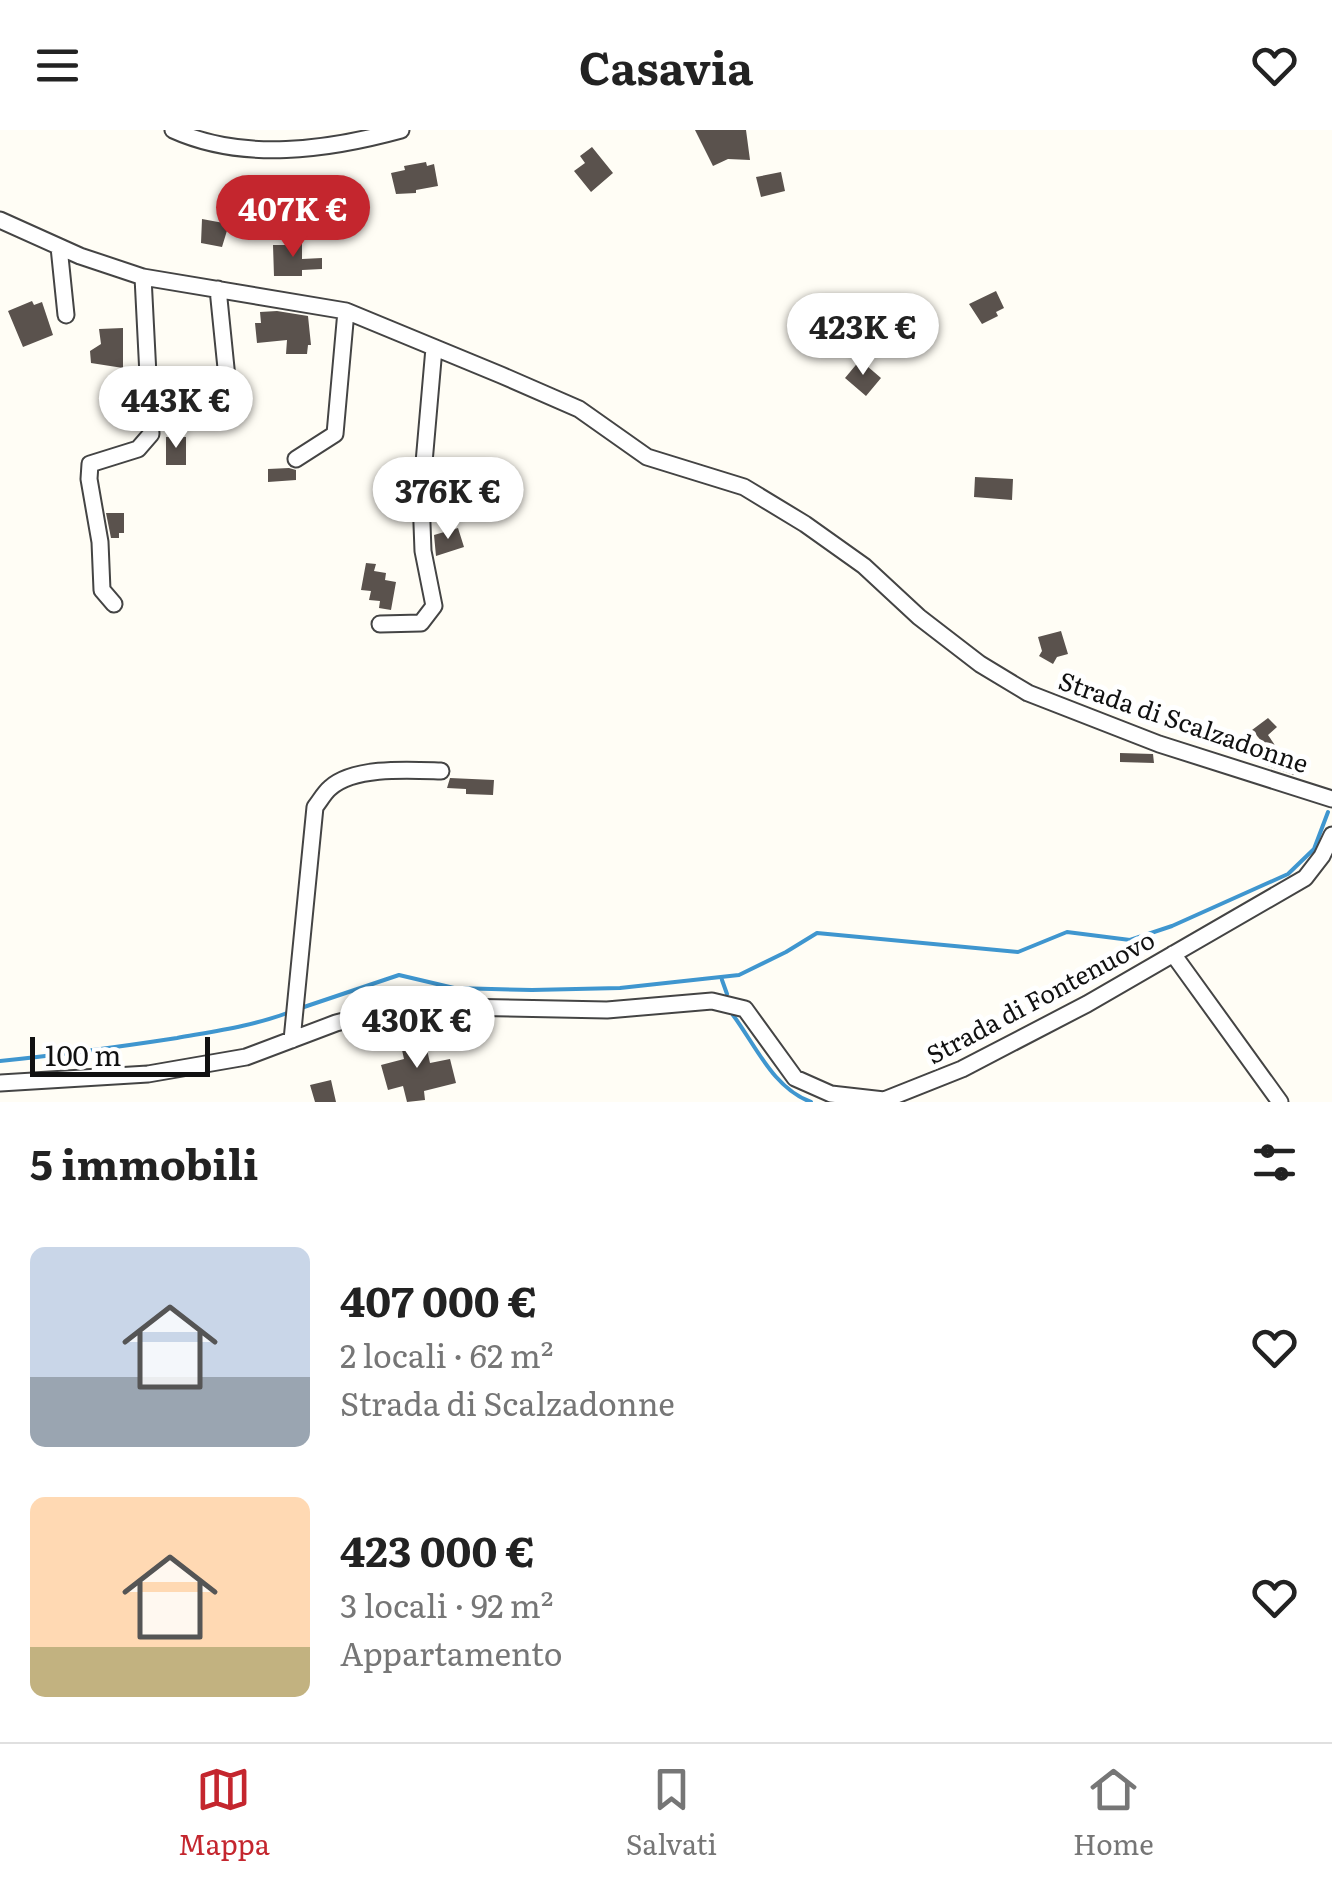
<!DOCTYPE html>
<html lang="it">
<head>
<meta charset="utf-8">
<style>
  body { margin:0; font-family:Literata,serif; background:#f2f2f2; color:#222; height:100vh; display:flex; flex-direction:column; font-size:38px; white-space:nowrap }
  * { box-sizing:border-box; margin:0 }
  p { font-size:32px; color:#767676 }
  .icon { flex:none; width:55px; height:55px; fill:none; stroke:currentColor; stroke-width:2; stroke-linecap:round; stroke-linejoin:round }
  .map { position:relative; height:972px; overflow:hidden }
  .drawer { display:flex; flex-direction:column; background:#fff; flex:1 }
  .drawer>* { flex:none }
  .scale { position:absolute; left:30px; bottom:25px; width:180px; box-sizing:border-box; padding-left:10px; border:5px solid #111; border-top:0; font-size:28px; line-height:35px; white-space:nowrap; color:#111; -webkit-text-stroke:8px #fff; paint-order:stroke }
  .price { position:absolute; translate:-50% -85px; padding:0 22px; border-radius:35px; background:#fff; color:#222; font-size:32px; line-height:65px; filter:drop-shadow(0 2px 5px #0008) }
  .price::after { content:''; position:absolute; left:50%; top:60px; width:30px; height:22px; margin-left:-15px; background:inherit; clip-path:polygon(0 0,100% 0,50% 100%) }
  .price.selected { background:#c4262e; color:#fff }
  ul { padding:0; list-style:none }
  li { display:flex; align-items:center; gap:30px; height:250px; padding:0 30px }
  li span { display:grid; place-items:center; flex:none; width:280px; height:200px; border-radius:15px; color:#555 }
  li>.icon { margin-inline-start:auto }
  span .icon { width:120px; height:120px; fill:#fffc; stroke-width:1 }
  li b { font-size:42px }
  h2 { display:flex; justify-content:space-between; align-items:center; height:120px; padding:0 30px; font-size:42px }
  header { display:flex; justify-content:space-between; align-items:center; height:130px; padding:0 30px; background:#fff; font-size:45px; font-weight:700 }
  .tab-bar { display:flex; justify-content:space-around; align-items:center; height:140px; border-top:2px solid #e0e0e0; background:#fff; font-size:28px; color:#767676 }
  .tab-bar a { display:grid; justify-items:center; gap:5px }
  .tab-bar .selected { color:#c4262e }
  .map>svg:first-child { display:block }
  .lines { fill:none; stroke-linecap:round; stroke-linejoin:round }
  .stream { stroke:#3f96cf; stroke-width:4 }
  .building { fill:#5a524d }
  .minor-casing { stroke:#444; stroke-width:19 }
  .minor { stroke:#fff; stroke-width:15 }
  .labels { text-anchor:middle; dominant-baseline:central; stroke-width:10; stroke-linejoin:round; paint-order:stroke }
  .street-label { font-size:25px; fill:#111; stroke:#fff }
</style>
</head>
<body>
<header><svg class="icon" aria-label="menu" viewBox="0 0 24 24"><path d="M4 6h16M4 12h16M4 18h16"/></svg>Casavia<svg class="icon" aria-label="heart" viewBox="0 0 24 24"><path d="M12 20l-8-8c-3-5 5-10 8-4 3-6 11-1 8 4z"/></svg></header>
<div class="map">
<svg width="1332" height="972" viewBox="0 0 1332 972">
  <rect width="100%" height="100%" fill="#fffdf5"/>
  <g class="lines">
    <!-- stream -->
    <path class="stream" d="M722 850 727 864
      M301 878 399 845 454 858 532 860 620 858 739 845 786 822 817 803 1018 822 1067 802 1130 810 1172 796 1288 744 1314 719 1328 682
      M733 885C756 916 773 958 811 972
      M0 931C59 925 118 917 177 908 216 901 253 896 290 882"/>
  </g>
  <!-- building -->
  <path class="building" d="M695 0H746L750 30 728 29 713 36Z
    M592 17 613 43 591 62 574 41 585 33 580 26Z
    M426 32 427 36 434 34 438 56 416 60V63L396 64 391 43 405 40 404 36Z
    M781 42 785 61 761 67 756 47Z
    M202 89 229 94 222 117 201 113Z
    M302 110V129L322 128V139L302 140V146H274L273 115H290V111Z
    M996 161 1004 178 996 182 998 186 982 194 969 174Z
    M32 171 34 175 42 172 53 205 23 217 8 181Z
    M277 181 308 186 311 215H308L307 224H286L287 210 257 213 255 193H261L260 182Z
    M123 198V238L91 233 90 221 101 214 99 199Z
    M860 230 881 248 866 266 845 248Z
    M166 307H186V335H166Z
    M289 338 296 340V350L268 352V339Z
    M975 347 1013 349 1012 370 974 367Z
    M469 355 474 372 468 374 470 383 459 386 451 360Z
    M106 383H124V403H119V408H111Z
    M458 398 464 417 436 426 434 405Z
    M366 433 376 434 374 441 386 443 385 450 396 452 391 480 379 478 380 471 369 470 371 461 361 460Z
    M1061 501 1068 524 1057 527 1053 534 1039 526 1042 521 1038 507Z
    M1268 588 1277 597 1268 605 1281 624 1300 630 1294 645 1265 635 1270 621 1252 600Z
    M1120 623 1153 624 1154 633 1120 632Z
    M450 648 494 650 493 665 466 664V659L447 658Z
    M424 906 430 933 450 929 456 953 424 961 425 970 407 972 403 956 388 960 381 935 404 929 400 911Z
    M331 950 336 972H315L310 955Z"/>
  <g class="lines">
    <!-- minor casing -->
    <g class="minor-casing">
      <path id="minor" d="M173 0C244 32 328 20 401 0
        M0 90 80 126 143 147 346 181 501 245 579 279 647 327 744 357 805 394 864 436 919 487 980 534 1028 563 1159 614 1332 669
        M59 117 66 185
        M218 159 227 248
        M296 329 335 304 346 181
        M114 474 102 460 100 412 89 349 90 334 138 319 151 304 143 147
        M380 494 421 493 434 476 423 421 421 367 434 218
        M1173 824 1280 972
        M292 910 315 677C320 671 324 663 330 658 354 636 411 640 441 641
        M0 953 148 944 246 927 336 893 402 876 607 880 712 871 745 879 795 948 831 964 884 970 962 939 1087 874 1305 748 1322 726 1332 705"/>
    </g>
    <!-- minor -->
    <use href="#minor" class="minor"/>
  </g>
  <g class="labels">
    <!-- street labels -->
    <g class="street-label">
      <text transform="translate(1184 591) rotate(19)">Strada di Scalzadonne</text>
      <text transform="translate(1040 866) rotate(-28)">Strada di Fontenuovo</text>
    </g>
  </g>
</svg>
<div class="scale">100 m</div>
<b class="price selected" style="left:293px;top:130px">407K €</b>
<b class="price" style="left:863px;top:248px">423K €</b>
<b class="price" style="left:176px;top:321px">443K €</b>
<b class="price" style="left:448px;top:412px">376K €</b>
<b class="price" style="left:417px;top:941px">430K €</b>
</div>
<section class="drawer">
<h2>5 immobili<svg class="icon" aria-label="filters" viewBox="0 0 24 24"><path d="M4 7h16M4 17h16"/><circle cx="9" cy="7" r="2"/><circle cx="15" cy="17" r="2"/></svg></h2>
<ul>
<li><span style="background:linear-gradient(#c9d6e8 65%,#9aa5b1 0)"><svg class="icon" aria-label="home" viewBox="0 0 24 24"><path d="M3 11l9-7 9 7M6 9v11h12V9"/></svg></span><div><b>407 000 €</b><p>2 locali · 62 m²</p><p>Strada di Scalzadonne</p></div><svg class="icon" aria-label="heart" viewBox="0 0 24 24"><path d="M12 20l-8-8c-3-5 5-10 8-4 3-6 11-1 8 4z"/></svg></li>
<li><span style="background:linear-gradient(#ffd9b3 75%,#c2b280 0)"><svg class="icon" aria-label="home" viewBox="0 0 24 24"><path d="M3 11l9-7 9 7M6 9v11h12V9"/></svg></span><div><b>423 000 €</b><p>3 locali · 92 m²</p><p>Appartamento</p></div><svg class="icon" aria-label="heart" viewBox="0 0 24 24"><path d="M12 20l-8-8c-3-5 5-10 8-4 3-6 11-1 8 4z"/></svg></li>
</ul>
</section>
<nav class="tab-bar">
<a class="selected"><svg class="icon" aria-label="map" viewBox="0 0 24 24"><path d="M3 6l6-2 6 2 6-2v14l-6 2-6-2-6 2zM9 4v14M15 6v14"/></svg>Mappa</a>
<a><svg class="icon" aria-label="saved" viewBox="0 0 24 24"><path d="M7 4h10v16l-5-4-5 4z"/></svg>Salvati</a>
<a><svg class="icon" aria-label="home" viewBox="0 0 24 24"><path d="M3 11l9-7 9 7M6 9v11h12V9"/></svg>Home</a>
</nav>
</body>
</html>
